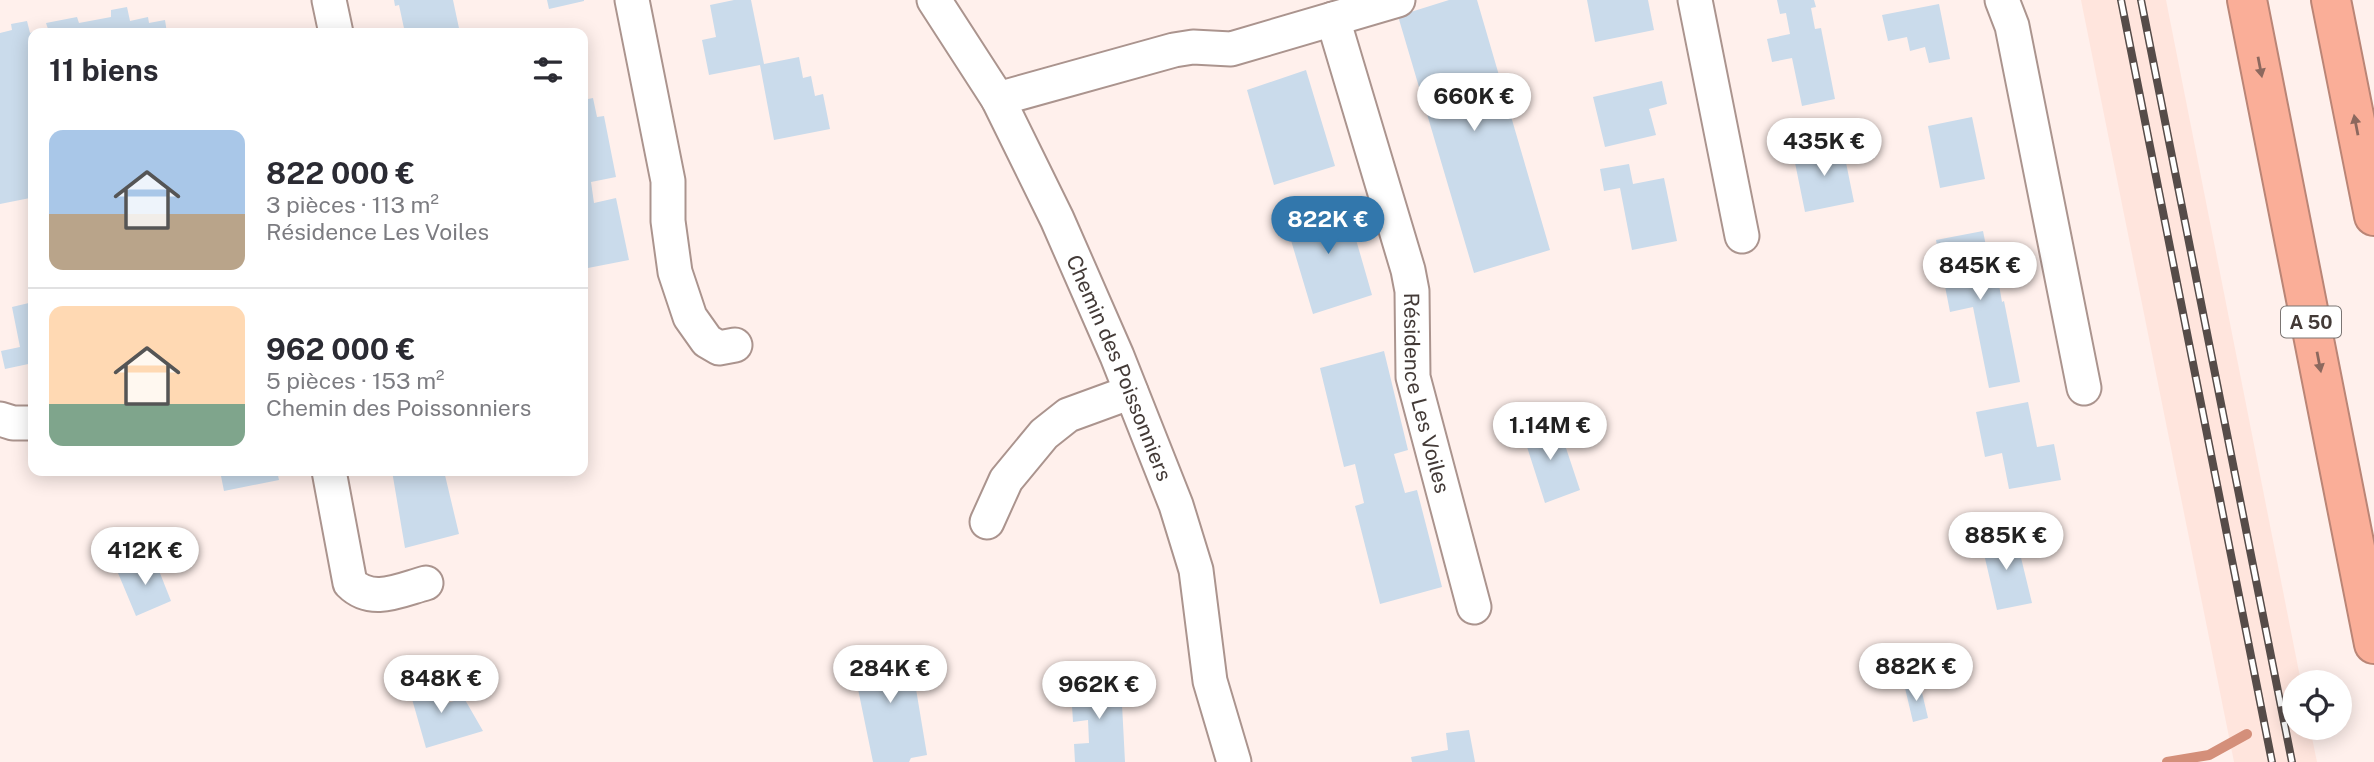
<!DOCTYPE html>
<html lang="fr">
<head>
<meta charset="utf-8">
<style>
  body { margin:0; font-family:"Public Sans",sans-serif; background:#f7f7f7; color:#2b2b33; height:100vh; display:flex; flex-direction:column; font-size:26px; white-space:nowrap }
  * { box-sizing:border-box; margin:0 }
  p { font-size:23px; color:#7c7c81 }
  .icon { flex:none; width:38px; height:38px; fill:none; stroke:currentColor; stroke-width:2; stroke-linecap:round; stroke-linejoin:round }
  .map { position:relative; flex:1; overflow:hidden }
  .details { position:absolute; left:28px; top:28px; width:560px; height:448px; display:flex; flex-direction:column; background:#fff; border-radius:14px; box-shadow:0 4px 18px #0003 }
  .details>* { flex:none }
  .controls { position:absolute; left:2282px; top:670px; display:grid; gap:14px }
  .controls a { display:grid; place-items:center; width:70px; height:70px; border-radius:50%; background:#fff; box-shadow:0 4px 18px #0003; font-size:35px }
  .price { position:absolute; translate:-50% -60px; padding:0 16px; border-radius:24px; background:#fff; color:#222; font-size:23px; line-height:46px; filter:drop-shadow(0 2px 4px #0008) }
  .price::after { content:''; position:absolute; left:50%; top:42px; width:21px; height:16px; margin-left:-10px; background:inherit; clip-path:polygon(0 0,100% 0,50% 100%) }
  .price.current { background:#3277ac; color:#fff }
  ul { padding:0; list-style:none }
  li { display:flex; align-items:center; gap:21px; height:175px; padding:0 21px }
  li+li { border-top:2px solid #e1e1e2 }
  li span { display:grid; place-items:center; flex:none; width:196px; height:140px; border-radius:14px; color:#555 }
  li>.icon { margin-inline-start:auto }
  span .icon { width:84px; height:84px; fill:#fffc; stroke-width:1 }
  li b { font-size:30px }
  h2 { display:flex; justify-content:space-between; align-items:center; height:84px; padding:0 21px; font-size:30px }
  .map>svg:first-child { display:block }
  .built { fill:#ffe5dd }
  .lines { fill:none; stroke-linecap:round; stroke-linejoin:round }
  .stream { stroke:#d48f7a; stroke-width:10 }
  .building { fill:#cadbeb }
  .street-casing { stroke:#ab948e; stroke-width:37 }
  .highway-casing { stroke:#ba8576; stroke-width:42 }
  .street { stroke:#fff; stroke-width:33 }
  .highway { stroke:#faae98; stroke-width:38 }
  .rail-casing { stroke:#564c49; stroke-width:8 }
  .rail { stroke:#fff; stroke-width:5; stroke-dasharray:16; stroke-linecap:butt }
  .oneway { fill:#8c685e }
  .labels { text-anchor:middle; dominant-baseline:central; stroke-width:6; stroke-linejoin:round; paint-order:stroke }
  .shield { fill:#fff; stroke:#7b7573; stroke-width:2 }
  .shield-label { font-size:19px; font-weight:bold; fill:#433a37 }
  .street-label { font-size:21px; fill:#433a37; stroke:#fff }
</style>
</head>
<body>
<div class="map">
<svg width="2374" height="762" viewBox="0 0 2374 762">
  <rect width="100%" height="100%" fill="#fff0ec"/>
  <!-- built -->
  <path class="built" d="M2081 0H2166L2301 682H2294V728H2310L2317 762H2234Z"/>
  <g class="lines">
    <!-- stream -->
    <path class="stream" d="M2167 762 2209 755 2247 734"/>
  </g>
  <!-- building -->
  <path class="building" d="M394 0H453L460 33H405L399 5 395 6Z
    M547 0H584V1L549 9Z
    M734 0H751L764 64 799 57 803 78 811 76 815 96 823 94 830 129 774 140 760 65 709 75 702 40 716 37 710 5Z
    M1449 0H1477L1550 250 1474 273 1398 16Z
    M1587 0H1648L1654 30 1595 42Z
    M1777 0H1814L1816 7 1811 8 1815 29 1821 28 1835 99 1802 106 1792 58 1772 62 1767 39 1790 34 1786 13 1780 14Z
    M1939 4 1950 59 1929 63 1925 47 1910 51 1907 37 1888 41 1882 15Z
    M127 7 130 21 148 17 149 23 165 20 167 33H35L48 29 46 23 77 17 79 23 111 17V10Z
    M27 21 30 33 33 32V192H30V198L0 204V33L12 30 11 24Z
    M1306 70 1335 166 1274 185 1247 90Z
    M1662 81 1667 104 1649 109 1656 135 1605 147 1593 97Z
    M593 98 597 117 604 116 616 177 591 182 594 203 616 198 629 260 588 268 583 241V100Z
    M1972 117 1985 179 1940 188 1928 126Z
    M1842 143 1854 202 1805 212 1793 153Z
    M1629 164 1633 184 1664 178 1677 241 1632 250 1620 188 1604 191 1600 169Z
    M1344 198 1372 295 1313 314 1284 217Z
    M1983 231 1994 286 1999 285 2002 302 2004 301 2020 382 1989 388 1973 307 1950 312 1936 240Z
    M33 302V363L5 369 1 351 20 347 12 307Z
    M1384 351 1408 450 1394 454 1405 493 1417 490 1442 587 1380 604 1355 506 1364 503 1355 464 1344 467 1320 368Z
    M2028 402 2037 447 2054 444 2061 480 2009 489 2002 453 1985 457 1976 412Z
    M1540 420 1544 434 1559 427 1580 490 1545 503 1521 428Z
    M220 471H277L279 480 224 491Z
    M392 471H444L459 534 405 548Z
    M2015 533 2032 603 1997 610 1981 541Z
    M154 558 171 601 136 616 118 573Z
    M909 647 927 755 911 758 909 762H873L851 655Z
    M1085 672 1086 687 1121 685 1125 762H1075L1074 744 1089 743 1088 720 1073 722 1070 673Z
    M434 676 441 705 464 698 483 731 426 748 408 685Z
    M1920 684 1928 718 1913 722 1905 688Z
    M1469 730 1475 762H1412L1411 757 1448 750 1446 733Z"/>
  <g class="lines">
    <!-- street casing -->
    <g class="street-casing">
      <g id="street">
        <path d="M329 0 336 33"/>
        <path d="M632 0 668 181V221L675 272 690 317 707 341 719 348 735 345"/>
        <path id="s1" d="M934 0 998 99 1057 219 1117 356 1176 505 1196 570 1210 681 1234 762"/>
        <path d="M1695 0 1742 236"/>
        <path d="M2002 0 2012 26 2084 388"/>
        <path id="s2" d="M1333 19 1408 270 1412 291 1413 377 1474 607"/>
        <path d="M998 99 1174 50 1193 47 1231 49 1398 0"/>
        <path d="M0 419 13 423H33"/>
        <path d="M329 471 350 583C372 605 400 590 426 583"/>
        <path d="M987 522 1006 480 1044 434 1068 415 1131 392"/>
      </g>
    </g>
    <!-- highway casing -->
    <g class="highway-casing">
      <path id="highway" d="M2247 0 2374 644
        M2331 0 2374 216"/>
    </g>
    <!-- street -->
    <use href="#street" class="street"/>
    <!-- highway -->
    <use href="#highway" class="highway"/>
    <!-- rail casing -->
    <g class="rail-casing">
      <path id="rail" d="M2121 0 2272 762
        M2141 0 2292 762"/>
    </g>
    <!-- rail -->
    <use href="#rail" class="rail"/>
  </g>
  <!-- one-way arrows -->
  <defs><path id="oneway-solid" d="M-6-.8H1V-3.2L6.5 0L1 3.2V.8H-6Z" transform="scale(1.75)"/></defs>
  <g class="oneway">
    <use href="#oneway-solid" transform="translate(2260 67) rotate(79)"/>
    <use href="#oneway-solid" transform="translate(2356 125) rotate(-101)"/>
    <use href="#oneway-solid" transform="translate(2319 362) rotate(79)"/>
  </g>
  <g class="labels">
    <!-- shield labels -->
    <rect class="shield" x="2281" y="306.5" width="60" height="31" rx="5"/>
    <g class="shield-label">
      <text x="2311" y="322">A 50</text>
    </g>
    <!-- street labels -->
    <g class="street-label">
      <text stroke="none"><textPath href="#s1" startOffset="413">Chemin des Poissonniers</textPath></text>
      <text stroke="none"><textPath href="#s2" startOffset="387">Résidence Les Voiles</textPath></text>
    </g>
  </g>
</svg>
<div class="controls">
<a><svg class="icon" aria-label="locate" viewBox="0 0 24 24"><circle cx="12" cy="12" r="6"/><path d="M12 2v4M12 18v4M2 12h4M18 12h4"/></svg></a>
</div>
<b class="price" style="left:1474px;top:133px">660K €</b>
<b class="price" style="left:1824px;top:178px">435K €</b>
<b class="price current" style="left:1328px;top:256px">822K €</b>
<b class="price" style="left:1980px;top:302px">845K €</b>
<b class="price" style="left:1550px;top:462px">1.14M €</b>
<b class="price" style="left:2006px;top:572px">885K €</b>
<b class="price" style="left:145px;top:587px">412K €</b>
<b class="price" style="left:1916px;top:703px">882K €</b>
<b class="price" style="left:890px;top:705px">284K €</b>
<b class="price" style="left:441px;top:715px">848K €</b>
<b class="price" style="left:1099px;top:721px">962K €</b>
<section class="details">
<h2>11 biens<svg class="icon" aria-label="filters" viewBox="0 0 24 24"><path d="M4 7h16M4 17h16"/><circle cx="9" cy="7" r="2"/><circle cx="15" cy="17" r="2"/></svg></h2>
<ul>
<li><span style="background:linear-gradient(#a9c7e8 60%,#b9a48a 0)"><svg class="icon" aria-label="home" viewBox="0 0 24 24"><path d="M3 11l9-7 9 7M6 9v11h12V9"/></svg></span><div><b>822 000 €</b><p>3 pièces · 113 m²</p><p>Résidence Les Voiles</p></div></li>
<li><span style="background:linear-gradient(#ffd9b3 70%,#7fa58c 0)"><svg class="icon" aria-label="home" viewBox="0 0 24 24"><path d="M3 11l9-7 9 7M6 9v11h12V9"/></svg></span><div><b>962 000 €</b><p>5 pièces · 153 m²</p><p>Chemin des Poissonniers</p></div></li>
</ul>
</section>
</div>
</body>
</html>
